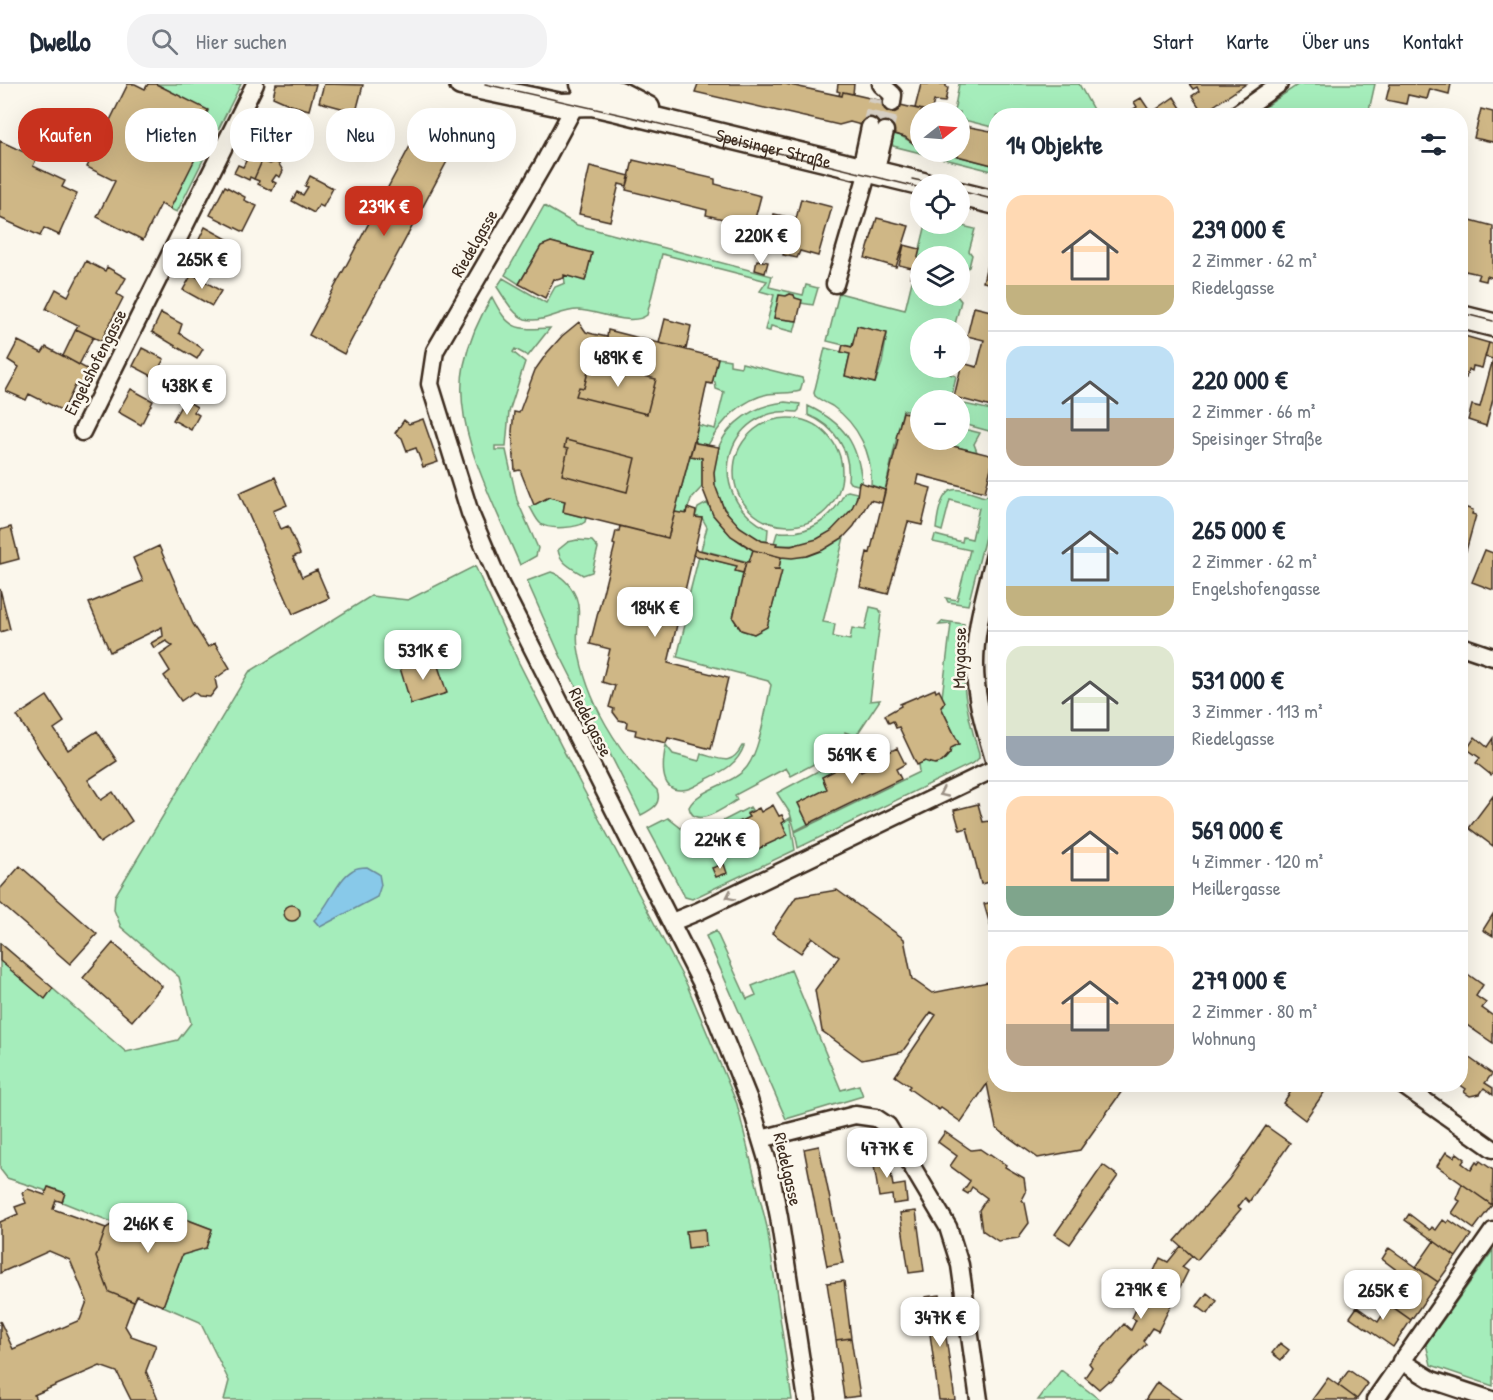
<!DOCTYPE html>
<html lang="de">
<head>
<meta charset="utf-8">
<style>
  body { margin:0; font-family:"Patrick Hand",sans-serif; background:#f2f2f3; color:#1f2937; height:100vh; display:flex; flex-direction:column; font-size:22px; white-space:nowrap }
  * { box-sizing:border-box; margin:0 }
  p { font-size:20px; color:#747a83 }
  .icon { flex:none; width:33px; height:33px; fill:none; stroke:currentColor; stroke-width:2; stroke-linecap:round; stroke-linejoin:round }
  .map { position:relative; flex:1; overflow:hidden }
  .details { position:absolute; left:988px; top:24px; width:480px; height:984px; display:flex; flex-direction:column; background:#fff; border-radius:24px; box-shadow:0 6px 24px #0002 }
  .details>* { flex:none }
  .top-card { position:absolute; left:18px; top:24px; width:570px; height:54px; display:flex; gap:12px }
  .needle { width:39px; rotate:73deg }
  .tools { position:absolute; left:910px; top:18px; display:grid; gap:12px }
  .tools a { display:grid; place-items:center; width:60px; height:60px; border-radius:50%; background:#fff; box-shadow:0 6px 24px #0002; font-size:30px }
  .price { position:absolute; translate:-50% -51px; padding:0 14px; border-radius:12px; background:#fff; color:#222; font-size:20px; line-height:39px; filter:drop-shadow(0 2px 3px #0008) }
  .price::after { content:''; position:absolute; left:50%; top:36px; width:18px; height:14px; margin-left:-9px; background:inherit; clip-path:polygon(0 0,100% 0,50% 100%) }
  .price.current { background:#c8321e; color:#fff }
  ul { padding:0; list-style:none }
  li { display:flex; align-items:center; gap:18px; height:150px; padding:0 18px }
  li+li { border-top:2px solid #e0e1e3 }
  li span { display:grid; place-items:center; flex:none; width:168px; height:120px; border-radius:18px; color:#555 }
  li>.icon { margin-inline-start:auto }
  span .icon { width:72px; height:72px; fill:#fffc; stroke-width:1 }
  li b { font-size:26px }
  h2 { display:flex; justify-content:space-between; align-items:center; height:72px; padding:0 18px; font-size:26px }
  .pill { padding:0 21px; border-radius:24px; background:#fff; box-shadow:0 6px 24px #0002; font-size:21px; line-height:54px }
  .pill.current { background:#c8321e; color:#fff }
  header { display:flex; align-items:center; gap:36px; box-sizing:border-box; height:84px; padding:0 30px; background:#fff; border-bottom:2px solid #e0e1e3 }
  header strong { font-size:28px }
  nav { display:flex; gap:33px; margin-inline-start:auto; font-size:21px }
  .search { width:420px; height:54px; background:#f2f2f3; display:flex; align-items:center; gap:15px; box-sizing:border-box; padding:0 21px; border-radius:24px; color:#747a83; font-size:22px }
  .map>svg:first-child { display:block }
  .green { fill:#a5edbb; stroke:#708c6c; stroke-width:1.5 }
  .water { fill:#88c9e9; stroke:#698998; stroke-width:1.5 }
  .building { fill:#cfb786; stroke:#3b2a1e; stroke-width:1.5; fill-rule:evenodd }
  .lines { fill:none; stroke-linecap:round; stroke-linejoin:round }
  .street-tunnel { stroke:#d5cec3; stroke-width:16; stroke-dasharray:16 8; stroke-linecap:butt }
  .street-casing { stroke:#3b2a1e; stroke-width:21 }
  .secondary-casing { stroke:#3b2a1e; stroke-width:27 }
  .street { stroke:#fbf7ec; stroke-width:16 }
  .secondary { stroke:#fbf7ec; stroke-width:22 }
  .tram { stroke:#3b2a1e; stroke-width:1.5 }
  .oneway { stroke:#9b9085 }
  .labels { text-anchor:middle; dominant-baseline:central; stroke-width:5; stroke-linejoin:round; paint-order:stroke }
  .street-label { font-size:18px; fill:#3b2a1e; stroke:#fbf7ec }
</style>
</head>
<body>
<header>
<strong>Dwello</strong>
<div class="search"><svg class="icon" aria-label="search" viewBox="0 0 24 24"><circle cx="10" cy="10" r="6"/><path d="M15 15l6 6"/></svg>Hier suchen</div>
<nav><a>Start</a><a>Karte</a><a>Über uns</a><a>Kontakt</a></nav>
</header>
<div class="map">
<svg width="1493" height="1316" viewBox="0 0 1493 1316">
  <rect width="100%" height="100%" fill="#fbf7ec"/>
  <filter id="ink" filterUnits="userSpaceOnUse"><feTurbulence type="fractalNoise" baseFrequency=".0167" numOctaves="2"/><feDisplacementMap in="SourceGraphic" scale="12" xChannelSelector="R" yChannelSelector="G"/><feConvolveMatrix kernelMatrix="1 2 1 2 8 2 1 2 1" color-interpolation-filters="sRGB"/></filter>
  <g filter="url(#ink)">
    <!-- green -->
    <path class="green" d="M156 0H241L177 128 170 125 208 27Z
      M959 0H1079L1096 31 996 32V44L960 35V28H954Z
      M1299 0H1375L1368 31H1253Z
      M894 49C904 52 911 60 921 62V68H942L996 82V88L893 62 891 56Z
      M544 122 577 141 772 192 769 203 803 211 806 201 818 204 813 221 801 219V216L795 214 790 210 786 212 779 211 774 234 797 237 794 248 771 242 770 247 765 246 774 211 760 207 767 197 662 170 647 231C632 243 598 227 579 226 561 225 544 240 525 235 513 231 504 213 497 203L503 194 546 219 555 203 565 199 564 191 585 196 592 169 551 158 541 162 519 200 505 191Z
      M926 140H954L975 145 969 167 972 171 969 183 964 186H960V172H921V212H946L947 213 957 212 961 217 954 244H921V284H946L950 290 956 292 951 316H921V331L903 326 885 406 871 401C873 370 858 340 832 322 826 319 820 316 815 312L814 309 825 264 850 270 845 292 875 299 882 279 887 250 858 242 852 263 827 257 839 209 905 226Z
      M492 213C509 246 515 246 550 244L528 272 515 265 513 268 525 278 509 328 506 362H495V366H506L517 416 538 464 536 472 520 481C496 423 451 345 464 281 469 257 479 234 492 213Z
      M718 274 730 276V281L741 283 742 279 802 294 803 297 800 307C791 310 778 308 768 310 741 316 721 338 708 361L696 359 695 355 698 341 715 345 724 308 716 305 715 298 712 297Z
      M785 318 800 320 799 326 797 328C724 320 701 413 768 445L767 457H762C688 421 702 328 785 318Z
      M960 319 996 327V349L960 339Z
      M808 322C844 339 858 359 862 399L859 398 858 401 850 399 848 396C851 367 835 342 808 331Z
      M734 388a54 54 0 1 1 108 0a54 54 0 1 1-108 0Z
      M960 344 980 349 974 360 977 368 928 356H960Z
      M690 372 702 374V403L691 415 686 430 675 428Z
      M996 384V409L968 521 948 518 946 514 957 516 970 466 933 458 935 451 962 458 963 453 972 455 979 424 950 416 942 447 936 445C937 435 940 410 952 406 960 403 976 411 985 413L990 409Z
      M848 407 857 409C856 433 826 454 805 460 795 462 786 461 776 461L774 459 777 449 780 448C810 451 832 435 845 408Z
      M549 413 565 417 563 428 586 434 585 438C578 444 550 446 541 440 536 436 533 428 530 423Z
      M707 419C719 441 732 455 753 466L749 478 701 466 707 443 702 434 695 433 698 424Z
      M844 453 823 538 835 540 833 553 850 556 852 544 865 546 870 523 879 525 881 529 870 617 880 616 856 652 845 648 846 661 837 668 791 692 786 684 735 711 737 716C725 723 694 747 689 723 699 704 733 701 747 683 760 666 766 623 771 601L768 597 677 573 685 541 682 540 699 472 737 482 736 487 743 489 733 534 741 546 754 550 767 542 779 498 773 485H779L781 473C805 474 825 467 844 453Z
      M577 456 592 457 598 464 592 488 583 491C572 484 560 479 558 466L568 458Z
      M475 482 519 579 580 699 687 901 737 1020 767 1143 792 1316H224L229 1297 200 1238 163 1222 182 1171 206 1164 212 1145 146 1120 114 1139 62 1118 65 1109 49 1103 47 1107 7 1094 0 1085V859L126 968 178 956 191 939 179 893 121 843 114 826 115 812 249 588 371 512 408 516Z
      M551 488C563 492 571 502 576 513 582 530 575 546 578 563 586 617 618 668 657 706 662 720 653 725 641 731L559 569 527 497Z
      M943 537 964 540C960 588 964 623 979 669V674L975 678 798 764 795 748 919 688 918 680 925 677C935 683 944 678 950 669L951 664 959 660 941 623 943 622 942 613 951 540 939 541Z
      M666 661 673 670 699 677 701 670C721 675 731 683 742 662H744C737 681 723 687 707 695 699 700 690 706 681 706 658 707 663 675 666 661Z
      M831 680 834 687 822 693 827 705 798 719 808 740 795 747 790 729 777 709Z
      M750 723 752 726 747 729 749 733 737 739 751 768 787 751 782 739 790 734 795 766 692 815 685 813 648 744 668 734 686 748 698 750Z
      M716 847 747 915 756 911 752 902 791 886 841 1006 859 1001 863 1012 786 1035 706 852Z
      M1493 1166V1302L1431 1281 1426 1260Z
      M1061 1286 1100 1316H1038Z"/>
    <!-- water -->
    <path class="water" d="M367 783 379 790 381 801 377 813 320 843 314 836C329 823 337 795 353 786 356 784 363 783 367 783Z"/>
    <!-- building -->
    <path class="building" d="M128 0H135L145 5 148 0H156L208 26 204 34 213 39 170 125 161 120 143 156 97 133 115 97 87 83Z
      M276 0H316L309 26 291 21 273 13Z
      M324 0 363 1 356 28 319 18Z
      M698 0H785L842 12 843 8 931 28H921V62L915 61 905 53 850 38 839 41 695 8Z
      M838 0H854L853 10 843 8 842 12 839 11 840 8 837 7Z
      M921 0H946V3L948 4 945 18 934 17 931 28 915 24Z
      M1189 0H1246L1203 29 1192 12 1199 7 1197 3 1193 5Z
      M1390 0H1451L1449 10 1430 5 1427 15 1408 11 1406 20 1386 16Z
      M1174 13 1186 32H1136L1132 26 1137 23 1134 18 1141 14 1151 29Z
      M263 23 284 33 276 56 264 51 261 56 249 50Z
      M1481 25 1493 28V58L1474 54Z
      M424 36 459 55 344 270 309 251Z
      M960 41 996 48V82L942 68H960Z
      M0 57 37 74 33 82 65 97 62 103 77 110 59 151 44 144 40 152 0 134Z
      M251 66 256 68 257 74 262 77 254 95 250 93 249 96 234 89 238 81 243 83 246 77 242 74 246 67Z
      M633 76 715 95V100L761 112 753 142 706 131 707 126 626 106Z
      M262 77 270 80 275 78 279 80 283 87 280 93 276 91 272 97 276 99 272 107 258 100 259 97 254 95Z
      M590 82 630 92 627 102 619 100 610 137 579 130Z
      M310 92 333 104 323 123 319 121 314 129 292 117 297 108 303 111 308 103 305 102Z
      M225 102 245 113 244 116 257 122 244 148 210 131Z
      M801 115 832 123 818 172 800 167 797 174 783 171 785 164 767 160 774 130 796 135Z
      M877 134 909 142 896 183 865 174Z
      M1467 135 1493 142V194L1487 192 1486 197 1477 195 1479 190 1465 187 1464 192 1461 191V159Z
      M205 143 229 156 219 176 195 164Z
      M551 158 592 169 585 197 564 191V194L557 196 554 195 545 214 519 200 541 162Z
      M904 161 920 165 913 193H910L912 184 899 181Z
      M991 163 996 164V201L983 198Z
      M757 176 768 178 765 189 755 186Z
      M86 177 105 187 107 183 126 194 117 210 123 214 101 257 76 245 78 241 46 225 56 205 68 212Z
      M192 190 221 207 212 222 183 206Z
      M996 205V320L995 324 954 313 962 279 977 283 984 256 967 252 974 223 991 227Z
      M790 210 794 211 795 214 802 216 797 237 774 234 779 211 786 212Z
      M161 229 182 240 179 249 203 265 197 275 152 248Z
      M665 235 691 242 686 265 659 259Z
      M579 238 586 248 593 250 607 253 608 246 718 274 712 300 707 299 698 341 668 454 563 428 565 417 549 413 534 421 520 386 515 387 512 347 514 328 519 329 535 286 547 269 562 252ZM590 279 656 295 647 330 576 312 579 303 584 304ZM566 356 635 374 627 408 562 391 568 365 564 364Z
      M857 242 887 249 875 299 845 292 850 270 841 268 843 261 852 263Z
      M76 245 93 253 79 281 63 272Z
      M1461 251 1489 259 1482 284 1473 282 1472 287 1468 285 1466 294 1461 293Z
      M18 257 42 269 46 263 89 286 80 304 75 302 63 327 29 310 26 316 6 307 19 283 8 276Z
      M1489 259 1493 260V275L1485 273Z
      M142 264 164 275 154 293 133 282Z
      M1493 275V315L1486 342 1468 336 1472 321 1480 323Z
      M590 279 656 295 647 330 576 312 579 303 584 304Z
      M131 305 153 317 141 341 118 328Z
      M187 317 197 323 194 328 199 331 191 346 173 336 182 320 185 322Z
      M903 328 921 332V356H928L994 372 985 408 919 391 917 400 931 404 922 441 908 438 888 510 860 503 867 468 870 469 898 355 896 354Z
      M423 335 438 378 423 383 416 364 407 367 402 354 395 349 404 336 409 340Z
      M695 355 696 359 719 363 714 388 715 401 724 425 740 443 762 457 777 459 776 461 791 462 817 455 831 447 851 426 857 413 859 398 885 406 882 419 870 416 854 442 844 453 823 466 807 472 792 474 781 473 753 466 731 452 713 431 702 403V374L690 372Z
      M566 356 635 374 627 408 562 391 568 365 564 364Z
      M275 393 287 421 273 427 281 445 288 442 300 470 293 473 302 493 317 486 329 514 293 530 239 409Z
      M1461 422 1473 426 1472 430 1476 431 1466 467 1461 465Z
      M687 424 696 427 695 433 702 434 668 579 728 594 711 665 668 654 666 659 635 651 636 646 626 644 627 638 619 636 613 628 614 625 609 623 615 602 602 598 610 565 590 560 615 461 613 460 616 447H619L620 442 668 454 675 428 686 430Z
      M11 443 19 475 0 480V446Z
      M159 462 193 540 208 563 215 559 230 584 215 595 217 604 210 613 199 612 194 608 181 617 164 592 170 587 160 571 173 562 166 557 154 564 151 559 163 552 162 543 110 568 89 519 143 497 133 474Z
      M695 465 746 478 743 489 735 487 737 482 693 471Z
      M753 466 781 473 779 485H773L782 487 767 543 754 550 741 546 733 534 746 478H749Z
      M1485 466 1493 469V506L1472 498Z
      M0 505 10 545 0 548Z
      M435 573 447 609 411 620 400 584Z
      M935 605 936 608 939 606 945 618 941 623 959 660 951 664 950 669 942 678 935 680 925 677 917 681 899 643 896 644 893 637 889 639 885 631 901 622 900 620Z
      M47 612 64 638 54 645 68 666 97 647 117 677 88 696 101 716 113 708 132 737 100 759 17 632Z
      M1475 653 1487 663 1493 654V688L1491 691 1476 679 1480 674 1467 665Z
      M897 664 905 680 896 685 901 695 808 740 798 719 827 705 822 693 834 687 831 680 843 676 845 682 856 677 861 688 878 680 875 675Z
      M1493 712V762L1469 744Z
      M978 720 983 738 990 737 996 761V796L981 800 967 744 960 746 954 726Z
      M773 721 779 732 782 731 785 737 782 739 788 751 751 768 737 739 749 733 747 730 759 724 761 728Z
      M724 780 727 789 716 793 712 784Z
      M20 782 97 850 70 880 0 819V805Z
      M837 806 904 855 912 895 932 909 988 898 996 904V1000H1127L1080 1066 1038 1074 996 1044 987 1000 961 1038 941 1024 939 1026 908 1004 910 1002 895 992 936 931 931 928 902 968 862 976 822 947 815 906 839 873 812 853 801 869 772 849 796 813Z
      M996 817V861L984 820Z
      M284 829a8 8 0 1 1 16 0a8 8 0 1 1-16 0Z
      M1493 830V852L1483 846Z
      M0 859 53 904 45 915 0 877Z
      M113 859 162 902 132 937 83 894Z
      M1462 886 1483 901 1476 912 1486 919 1482 924 1493 932V959L1461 937Z
      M1468 973 1492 990 1485 999 1493 1004V1011L1484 1004 1480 1010 1470 1012 1464 1008 1466 1005 1459 1000H1461V982Z
      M1296 1000H1330L1305 1036 1283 1019Z
      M1266 1042 1290 1059 1249 1118 1245 1114 1238 1123 1241 1125 1197 1176 1175 1157 1229 1095Z
      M945 1048 971 1066 980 1065 989 1071 990 1070 1006 1081 1005 1083 1024 1094 1026 1108 1022 1116 1025 1119 1029 1139 1018 1154 998 1157 982 1146 979 1126 987 1114 972 1103 968 1110 963 1107 970 1097 950 1082 957 1072 938 1058Z
      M819 1062 843 1179 827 1182 804 1065Z
      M887 1067 893 1102 905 1100 907 1118 893 1120 892 1111 879 1113 872 1069Z
      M1446 1068 1454 1073 1457 1069 1465 1075 1462 1079 1471 1086 1476 1078 1478 1080 1480 1077 1493 1086 1492 1121 1437 1082Z
      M1103 1081 1118 1092 1070 1160 1055 1150Z
      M1462 1100 1492 1121 1474 1145 1452 1129 1460 1117 1456 1115Z
      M48 1103 65 1109 62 1118 56 1116 53 1125 106 1144 96 1173 109 1208 134 1218 125 1242 131 1252 156 1261 146 1287 158 1316H131L117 1288 100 1282 34 1311 36 1316H0V1237L13 1265 80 1236 87 1217 70 1176 49 1167 0 1189V1138L18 1130 15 1123 26 1119 22 1109 28 1105 45 1111Z
      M146 1120 212 1145 206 1164 182 1171 163 1222 137 1212 134 1218 109 1208 96 1173 106 1144 114 1139 118 1145 136 1134 140 1136Z
      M916 1127 924 1187 909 1189 900 1129Z
      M1409 1130 1430 1146 1432 1143 1436 1146 1443 1136 1447 1139 1449 1136 1471 1151 1456 1173 1405 1136Z
      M705 1145 706 1162 688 1164 686 1147Z
      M1434 1157 1456 1173 1438 1198 1416 1183Z
      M1181 1162 1192 1172 1182 1183 1188 1187 1158 1247 1152 1244 1143 1257 1146 1260 1111 1298 1108 1297 1099 1305 1085 1293 1092 1283 1089 1279 1124 1240 1131 1246 1136 1236 1132 1234 1160 1174 1168 1178Z
      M1389 1164 1438 1198 1411 1236 1387 1219 1399 1202 1407 1208 1410 1204 1399 1196 1403 1191 1382 1175Z
      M844 1197 851 1254 836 1256 827 1199Z
      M1369 1206 1411 1236 1393 1263 1350 1233 1357 1223 1378 1238 1385 1227 1365 1212Z
      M1207 1209 1217 1217 1208 1230 1197 1222Z
      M940 1211 955 1316H939L925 1213Z
      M851 1254 860 1312 844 1314 836 1256Z
      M1280 1259 1289 1266 1281 1276 1272 1269Z
      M1349 1286 1368 1300 1357 1315 1338 1301Z
      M1328 1294 1357 1315 1356 1316H1312Z
      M1157 1298 1182 1316H1145Z"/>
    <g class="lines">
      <!-- street-tunnel -->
      <path class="street-tunnel" d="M870 43 876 15
        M885 47 892 19"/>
      <!-- street casing -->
      <g class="street-casing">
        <path id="street" d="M881 0 893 11 892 19
          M580 12 544 79 435 267 430 300 470 429 500 500 704 904 749 1016 769 1082 779 1133 807 1316
          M1234 32 1279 0
          M861 85 870 43
          M875 89 885 47
          M835 200 868 87
          M82 348 255 0
          M996 467C985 511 971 554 976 600 979 628 988 655 996 682
          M1461 562 1493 573
          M672 838 699 827 996 684
          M1401 1000 1493 1065
          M761 1055 855 1031 876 1034 888 1042 948 1143 960 1181 979 1316
          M1401 1277 1432 1296 1492 1316
          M1375 1316 1493 1147"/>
      </g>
      <!-- secondary casing -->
      <g class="secondary-casing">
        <g id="secondary">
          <path id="s1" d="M461 0 561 21 592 20 614 25 923 100"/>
          <path d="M582 0 619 9 648 24"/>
          <path d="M960 110 996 119"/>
          <path d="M1461 233 1493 241"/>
        </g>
      </g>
      <!-- street -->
      <use href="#street" class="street"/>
      <!-- secondary -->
      <use href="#secondary" class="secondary"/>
      <!-- tram -->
      <path class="tram" d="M485 0 627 32 921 104
        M912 95 935 100
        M960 107 996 116
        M1461 229 1493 237"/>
    </g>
    <!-- one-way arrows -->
    <defs><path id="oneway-chevron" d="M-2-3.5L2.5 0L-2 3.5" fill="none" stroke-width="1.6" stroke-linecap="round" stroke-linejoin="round" transform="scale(1.5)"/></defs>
    <g class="oneway">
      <use href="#oneway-chevron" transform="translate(943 709) rotate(155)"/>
      <use href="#oneway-chevron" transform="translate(730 812) rotate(154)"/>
    </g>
  </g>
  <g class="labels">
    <!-- street labels -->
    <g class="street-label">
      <text stroke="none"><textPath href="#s1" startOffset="320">Speisinger Straße</textPath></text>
      <text transform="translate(474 159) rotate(-60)">Riedelgasse</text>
      <text transform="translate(95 278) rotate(-63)">Engelshofengasse</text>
      <text transform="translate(959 574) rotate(-89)">Maygasse</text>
      <text transform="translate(591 638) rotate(63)">Riedelgasse</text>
      <text transform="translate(788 1085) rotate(77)">Riedelgasse</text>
    </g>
  </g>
</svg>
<div class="tools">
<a><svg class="needle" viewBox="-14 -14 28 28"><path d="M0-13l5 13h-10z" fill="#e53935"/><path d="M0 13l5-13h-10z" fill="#747a83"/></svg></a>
<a><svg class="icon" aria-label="locate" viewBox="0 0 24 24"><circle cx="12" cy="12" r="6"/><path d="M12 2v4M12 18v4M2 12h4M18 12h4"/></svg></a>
<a><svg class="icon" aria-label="layers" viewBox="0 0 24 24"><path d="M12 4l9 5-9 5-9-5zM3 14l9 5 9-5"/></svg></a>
<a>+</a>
<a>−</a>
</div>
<b class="price current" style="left:384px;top:153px">239K €</b>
<b class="price" style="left:761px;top:182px">220K €</b>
<b class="price" style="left:202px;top:206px">265K €</b>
<b class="price" style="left:618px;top:304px">489K €</b>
<b class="price" style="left:187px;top:332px">438K €</b>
<b class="price" style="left:655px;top:554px">184K €</b>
<b class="price" style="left:423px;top:597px">531K €</b>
<b class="price" style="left:852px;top:701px">569K €</b>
<b class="price" style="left:720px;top:786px">224K €</b>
<b class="price" style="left:887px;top:1095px">477K €</b>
<b class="price" style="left:148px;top:1170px">246K €</b>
<b class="price" style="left:1141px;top:1236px">279K €</b>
<b class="price" style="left:1383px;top:1237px">265K €</b>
<b class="price" style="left:940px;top:1264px">347K €</b>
<div class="top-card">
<a class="pill current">Kaufen</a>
<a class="pill">Mieten</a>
<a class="pill">Filter</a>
<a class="pill">Neu</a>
<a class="pill">Wohnung</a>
</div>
<section class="details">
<h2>14 Objekte<svg class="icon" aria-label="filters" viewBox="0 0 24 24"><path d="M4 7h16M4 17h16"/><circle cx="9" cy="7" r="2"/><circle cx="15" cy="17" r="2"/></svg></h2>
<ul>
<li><span style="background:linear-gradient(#ffd9b3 75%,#c2b280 0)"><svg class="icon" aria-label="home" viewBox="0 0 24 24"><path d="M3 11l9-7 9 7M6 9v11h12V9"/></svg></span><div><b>239 000 €</b><p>2 Zimmer · 62 m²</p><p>Riedelgasse</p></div></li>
<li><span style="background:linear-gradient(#bfe0f5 60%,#b9a48a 0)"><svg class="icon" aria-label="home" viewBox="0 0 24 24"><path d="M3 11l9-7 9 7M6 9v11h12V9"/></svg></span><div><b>220 000 €</b><p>2 Zimmer · 66 m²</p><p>Speisinger Straße</p></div></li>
<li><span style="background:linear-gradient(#bfe0f5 75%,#c2b280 0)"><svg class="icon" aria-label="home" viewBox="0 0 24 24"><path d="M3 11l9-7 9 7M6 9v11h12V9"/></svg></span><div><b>265 000 €</b><p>2 Zimmer · 62 m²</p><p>Engelshofengasse</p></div></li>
<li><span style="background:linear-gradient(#dfe7d0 75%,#9aa5b1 0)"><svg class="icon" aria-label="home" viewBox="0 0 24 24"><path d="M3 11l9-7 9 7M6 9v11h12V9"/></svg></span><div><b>531 000 €</b><p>3 Zimmer · 113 m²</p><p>Riedelgasse</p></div></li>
<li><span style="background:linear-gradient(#ffd9b3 75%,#7fa58c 0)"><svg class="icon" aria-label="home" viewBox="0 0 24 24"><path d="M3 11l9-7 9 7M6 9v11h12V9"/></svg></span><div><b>569 000 €</b><p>4 Zimmer · 120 m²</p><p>Meillergasse</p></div></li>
<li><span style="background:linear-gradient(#ffd9b3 65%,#b9a48a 0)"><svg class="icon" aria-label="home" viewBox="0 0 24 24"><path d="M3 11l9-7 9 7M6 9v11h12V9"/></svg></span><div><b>279 000 €</b><p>2 Zimmer · 80 m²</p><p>Wohnung</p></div></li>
</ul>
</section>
</div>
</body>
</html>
